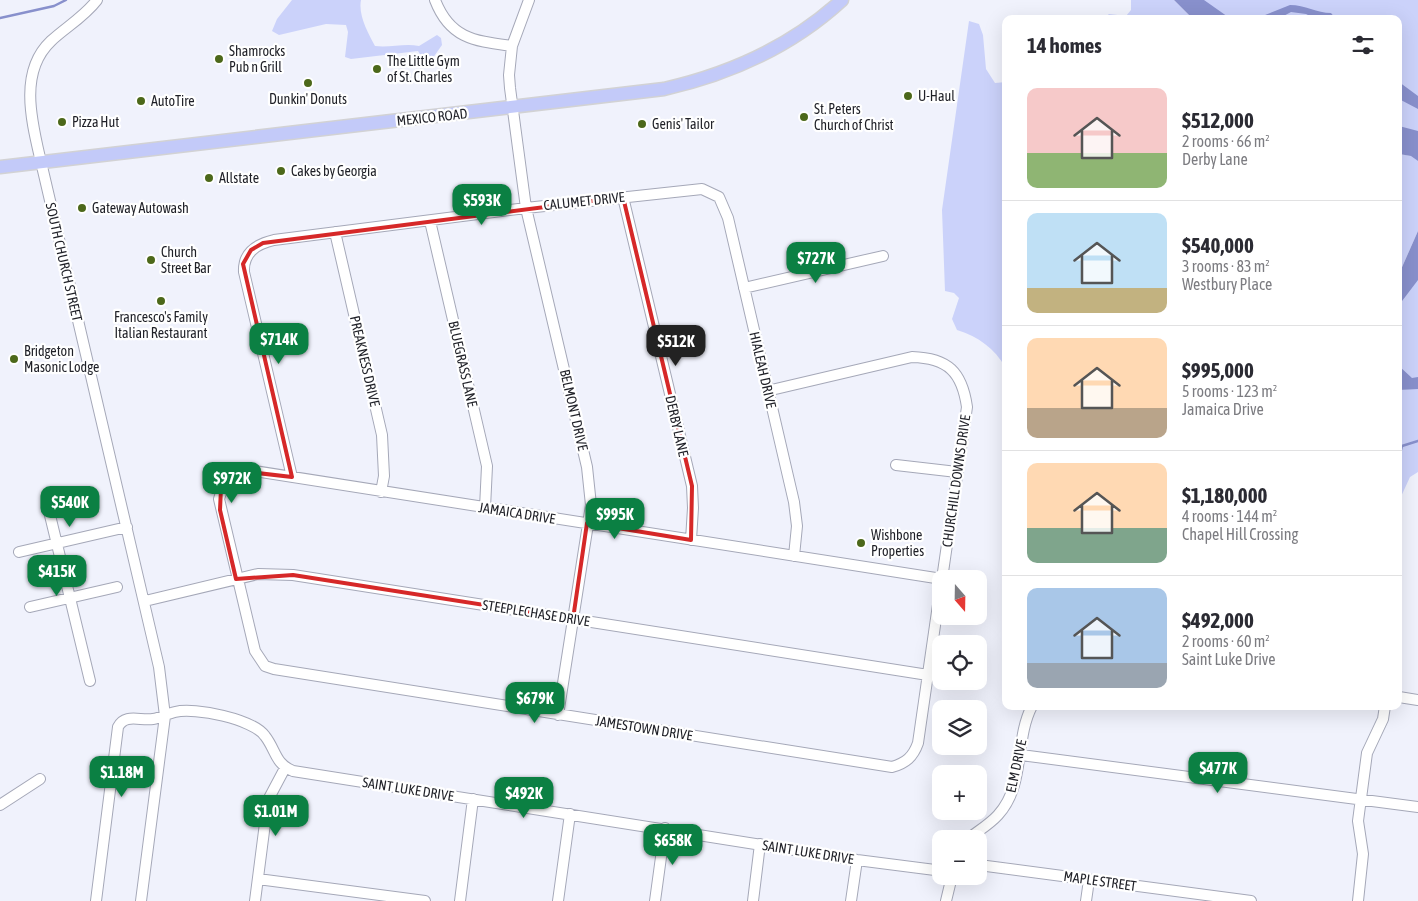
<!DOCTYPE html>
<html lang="en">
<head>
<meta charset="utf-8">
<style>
  body { margin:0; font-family:"Asap Condensed",sans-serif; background:#f2f2f3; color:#2b2b33; height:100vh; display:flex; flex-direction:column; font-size:19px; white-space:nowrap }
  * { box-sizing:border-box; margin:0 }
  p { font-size:16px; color:#7c7c81 }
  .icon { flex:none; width:28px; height:28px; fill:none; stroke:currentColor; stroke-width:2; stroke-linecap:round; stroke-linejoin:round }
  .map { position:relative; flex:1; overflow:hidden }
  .side { position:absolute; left:1002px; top:15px; width:400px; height:695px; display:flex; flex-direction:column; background:#fff; border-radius:10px; box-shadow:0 5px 20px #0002 }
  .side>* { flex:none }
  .needle { width:32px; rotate:160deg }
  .buttons { position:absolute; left:932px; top:570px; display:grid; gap:10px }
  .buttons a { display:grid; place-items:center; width:55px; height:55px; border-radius:10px; background:#fff; box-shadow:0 5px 20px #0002; font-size:25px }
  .price { position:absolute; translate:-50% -42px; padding:0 11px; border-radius:10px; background:#0b8043; color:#fff; font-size:16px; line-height:32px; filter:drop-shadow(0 1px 2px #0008) }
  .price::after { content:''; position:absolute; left:50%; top:30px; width:15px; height:11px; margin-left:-8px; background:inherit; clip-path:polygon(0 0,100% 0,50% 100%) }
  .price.active { background:#222; color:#fff }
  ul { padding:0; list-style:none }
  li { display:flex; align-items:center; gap:15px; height:125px; padding:0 25px }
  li+li { border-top:1px solid #e1e1e2 }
  li span { display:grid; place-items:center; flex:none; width:140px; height:100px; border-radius:10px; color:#555 }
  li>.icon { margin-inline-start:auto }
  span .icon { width:60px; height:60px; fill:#fffc; stroke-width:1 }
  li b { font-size:21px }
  h2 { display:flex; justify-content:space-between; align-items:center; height:60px; padding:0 25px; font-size:21px }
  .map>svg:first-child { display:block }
  .green { fill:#cbd2fa }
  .water { fill:#8890cc }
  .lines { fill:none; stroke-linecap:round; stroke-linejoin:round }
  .stream { stroke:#8890cc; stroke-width:2.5 }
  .minor-casing { stroke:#a5a8b8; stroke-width:12 }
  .major-casing { stroke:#d2d2d4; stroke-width:15 }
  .minor { stroke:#fff; stroke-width:10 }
  .major { stroke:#c3caf9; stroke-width:12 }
  .marked { fill:none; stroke:#d62828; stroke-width:4; stroke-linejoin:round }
  .poi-dot { fill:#4c681a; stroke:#fff; stroke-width:2 }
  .labels { text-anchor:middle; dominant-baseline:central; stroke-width:4.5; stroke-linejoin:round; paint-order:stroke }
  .poi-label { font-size:14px; fill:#1f2027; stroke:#fff; text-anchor:start }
  .street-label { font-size:14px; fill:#1f2027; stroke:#fff }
</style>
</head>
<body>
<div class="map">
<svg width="1418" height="901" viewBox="0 0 1418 901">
  <rect width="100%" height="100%" fill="#f0f2fc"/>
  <!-- green -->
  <path class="green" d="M292 0H361C358 15 368 33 375 46 389 48 405 43 419 46L437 35 441 38 442 45 430 62 423 59 418 51 351 59 345 57 348 32 346 25 326 24 279 35 272 31 277 19Z
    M1131 0H1174L1193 19H1103L1109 14 1126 16 1131 10Z
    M1187 0H1418V145L1399 141V19H1219Z
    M969 21 979 24 983 35 986 69 995 83 1006 82V368C994 348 979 337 957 330L952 319 959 298 954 293 945 291 942 210Z
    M1399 154 1412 156 1418 161V231L1399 274Z
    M1418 258V383L1399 379V286Z
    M1416 388 1418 389V472L1410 477 1399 501V390Z"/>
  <!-- water -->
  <path class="water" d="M1174 0H1204L1231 19H1193Z
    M1290 5C1305 5 1317 13 1331 13L1336 19H1316L1306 14 1291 12 1278 19H1255Z
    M1399 82 1418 96V109L1399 99Z
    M1399 126 1418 131V161L1411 156 1399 154Z
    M1418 231V280L1399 305V274Z
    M1399 366 1412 378 1418 377V389L1399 390Z"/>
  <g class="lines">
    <!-- stream -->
    <path class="stream" d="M0 18 54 6 66 0
      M1399 457 1402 446 1418 441"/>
    <!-- minor casing -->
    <g class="minor-casing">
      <path id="minor" d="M97 0C84 17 66 27 51 41 18 72 32 123 41 162L159 667 165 716 141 901
        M435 0C450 39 475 41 512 46
        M529 0 512 46 509 75 510 88 526 208 587 467 591 505 558 715
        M623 197 692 486 693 508 691 540
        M430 221 487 466 485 508
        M335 232 382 435 384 476 381 492
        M744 288 883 256
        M767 391 912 357C948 358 962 372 967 407L942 579
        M896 465 957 472
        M292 477 244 272C243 252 257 244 274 240L526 208 702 189 719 197 728 218 794 502 797 526 794 556
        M48 507 90 681
        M19 552 127 527
        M941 584 918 743C913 757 906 763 892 767L274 669 265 666 255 651 219 499 225 480 240 471 248 470 942 579
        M145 601 258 574 293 575 928 675
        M30 607 117 587
        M1399 697 1418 700
        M1021 755 1418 807
        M0 805 40 779
        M968 839C978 831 990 824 998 815 1026 784 1014 741 1032 706
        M979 865 1251 901
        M258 879 425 901
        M96 901 118 727C125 713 140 721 153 719 160 718 167 714 175 712 195 707 253 719 265 736 276 750 275 764 293 771L857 860 935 870 941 869
        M255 901 268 800 285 768
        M460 901 473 799
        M558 901 570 814
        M655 901 665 828
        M753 901 760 844
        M851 901 857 860
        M946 901 952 876
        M1086 901 1089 880
        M1358 901 1363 854 1358 821 1367 753 1383 719 1385 706"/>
    </g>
    <!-- major casing -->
    <g class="major-casing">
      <path id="major" d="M0 167 664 89C730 74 792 46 842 0"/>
    </g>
    <!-- minor -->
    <use href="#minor" class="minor"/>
    <!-- major -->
    <use href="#major" class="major"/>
  </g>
  <!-- marked area -->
  <path class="marked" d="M623 197 692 486 691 540 587 523 573 619 293 575 236 579 220 510 221 488 240 471 292 477 243 264 251 250 263 243Z"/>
  <!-- markers -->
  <g class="poi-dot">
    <circle cx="219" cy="59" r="5"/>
    <circle cx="377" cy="69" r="5"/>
    <circle cx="308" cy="83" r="5"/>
    <circle cx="908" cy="96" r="5"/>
    <circle cx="141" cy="101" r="5"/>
    <circle cx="804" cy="117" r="5"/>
    <circle cx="62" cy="122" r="5"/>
    <circle cx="642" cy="124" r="5"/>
    <circle cx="281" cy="171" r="5"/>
    <circle cx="209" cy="178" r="5"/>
    <circle cx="82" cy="208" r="5"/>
    <circle cx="151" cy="260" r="5"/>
    <circle cx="161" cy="301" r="5"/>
    <circle cx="14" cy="359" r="5"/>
    <circle cx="861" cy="543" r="5"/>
  </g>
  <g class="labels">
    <!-- poi labels -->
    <g class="poi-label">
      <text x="229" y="51">Shamrocks<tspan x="229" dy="16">Pub n Grill</tspan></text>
      <text x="387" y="61">The Little Gym<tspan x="387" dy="16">of St. Charles</tspan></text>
      <text x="918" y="96">U-Haul</text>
      <text x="308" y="99" text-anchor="middle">Dunkin' Donuts</text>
      <text x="151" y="101">AutoTire</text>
      <text x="814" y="109">St. Peters<tspan x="814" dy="16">Church of Christ</tspan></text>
      <text x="72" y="122">Pizza Hut</text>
      <text x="652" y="124">Genis' Tailor</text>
      <text x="291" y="171">Cakes by Georgia</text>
      <text x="219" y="178">Allstate</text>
      <text x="92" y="208">Gateway Autowash</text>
      <text x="161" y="252">Church<tspan x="161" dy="16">Street Bar</tspan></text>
      <text x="161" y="317" text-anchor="middle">Francesco's Family<tspan x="161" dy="16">Italian Restaurant</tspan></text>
      <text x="24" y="351">Bridgeton<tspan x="24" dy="16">Masonic Lodge</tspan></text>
      <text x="871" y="535">Wishbone<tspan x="871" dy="16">Properties</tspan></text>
    </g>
    <!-- street labels -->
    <g class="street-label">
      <text transform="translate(432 117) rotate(-6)">MEXICO ROAD</text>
      <text transform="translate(584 201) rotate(-6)">CALUMET DRIVE</text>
      <text transform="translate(64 262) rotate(77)">SOUTH CHURCH STREET</text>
      <text transform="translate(365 361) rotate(77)">PREAKNESS DRIVE</text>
      <text transform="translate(463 364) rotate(77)">BLUEGRASS LANE</text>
      <text transform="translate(763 370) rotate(77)">HIALEAH DRIVE</text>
      <text transform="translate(574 410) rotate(77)">BELMONT DRIVE</text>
      <text transform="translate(677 426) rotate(77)">DERBY LANE</text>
      <text transform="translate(956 481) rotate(-82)">CHURCHILL DOWNS DRIVE</text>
      <text transform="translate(517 513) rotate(9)">JAMAICA DRIVE</text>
      <text transform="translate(536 613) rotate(9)">STEEPLECHASE DRIVE</text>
      <text transform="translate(644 728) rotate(9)">JAMESTOWN DRIVE</text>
      <text transform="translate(1016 766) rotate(-78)">ELM DRIVE</text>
      <text transform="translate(408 789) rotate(9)">SAINT LUKE DRIVE</text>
      <text transform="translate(808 852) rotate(9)">SAINT LUKE DRIVE</text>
      <text transform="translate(1100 881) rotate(8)">MAPLE STREET</text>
    </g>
  </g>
</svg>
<div class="buttons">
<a><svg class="needle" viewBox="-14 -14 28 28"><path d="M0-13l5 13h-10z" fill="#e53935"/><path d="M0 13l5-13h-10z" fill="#7c7c81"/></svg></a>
<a><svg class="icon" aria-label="locate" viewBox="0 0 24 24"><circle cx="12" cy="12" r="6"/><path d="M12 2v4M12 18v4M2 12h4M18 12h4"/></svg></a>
<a><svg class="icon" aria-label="layers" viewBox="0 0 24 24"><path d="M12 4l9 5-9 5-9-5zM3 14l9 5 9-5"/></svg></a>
<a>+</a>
<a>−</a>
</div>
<b class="price" style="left:482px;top:226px">$593K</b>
<b class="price" style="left:816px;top:284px">$727K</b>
<b class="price" style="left:279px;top:365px">$714K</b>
<b class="price active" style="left:676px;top:367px">$512K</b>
<b class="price" style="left:232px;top:504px">$972K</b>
<b class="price" style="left:70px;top:528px">$540K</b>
<b class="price" style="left:615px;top:540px">$995K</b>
<b class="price" style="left:57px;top:597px">$415K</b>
<b class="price" style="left:535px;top:724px">$679K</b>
<b class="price" style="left:1218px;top:794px">$477K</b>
<b class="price" style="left:122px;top:798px">$1.18M</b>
<b class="price" style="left:524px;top:819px">$492K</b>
<b class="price" style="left:276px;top:837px">$1.01M</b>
<b class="price" style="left:673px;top:866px">$658K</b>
<section class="side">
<h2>14 homes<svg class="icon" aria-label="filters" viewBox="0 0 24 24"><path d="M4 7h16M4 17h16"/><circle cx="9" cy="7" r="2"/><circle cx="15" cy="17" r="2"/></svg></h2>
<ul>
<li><span style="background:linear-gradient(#f6c9c9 65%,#8fb573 0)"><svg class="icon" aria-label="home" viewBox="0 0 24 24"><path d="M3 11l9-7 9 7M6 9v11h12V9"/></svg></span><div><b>$512,000</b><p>2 rooms · 66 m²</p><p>Derby Lane</p></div></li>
<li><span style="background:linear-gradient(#bfe0f5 75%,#c2b280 0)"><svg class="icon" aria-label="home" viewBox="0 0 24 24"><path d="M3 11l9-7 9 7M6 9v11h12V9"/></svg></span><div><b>$540,000</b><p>3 rooms · 83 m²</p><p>Westbury Place</p></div></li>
<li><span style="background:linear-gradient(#ffd9b3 70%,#b9a48a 0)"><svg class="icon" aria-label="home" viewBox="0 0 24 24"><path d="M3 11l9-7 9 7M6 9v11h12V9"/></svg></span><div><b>$995,000</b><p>5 rooms · 123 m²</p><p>Jamaica Drive</p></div></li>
<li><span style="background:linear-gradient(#ffd9b3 65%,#7fa58c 0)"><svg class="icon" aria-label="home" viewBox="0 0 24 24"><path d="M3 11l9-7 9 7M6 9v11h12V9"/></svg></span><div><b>$1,180,000</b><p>4 rooms · 144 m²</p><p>Chapel Hill Crossing</p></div></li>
<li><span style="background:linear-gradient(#a9c7e8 75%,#9aa5b1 0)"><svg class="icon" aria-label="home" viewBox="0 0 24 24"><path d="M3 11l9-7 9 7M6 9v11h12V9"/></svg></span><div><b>$492,000</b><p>2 rooms · 60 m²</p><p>Saint Luke Drive</p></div></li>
</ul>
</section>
</div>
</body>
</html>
